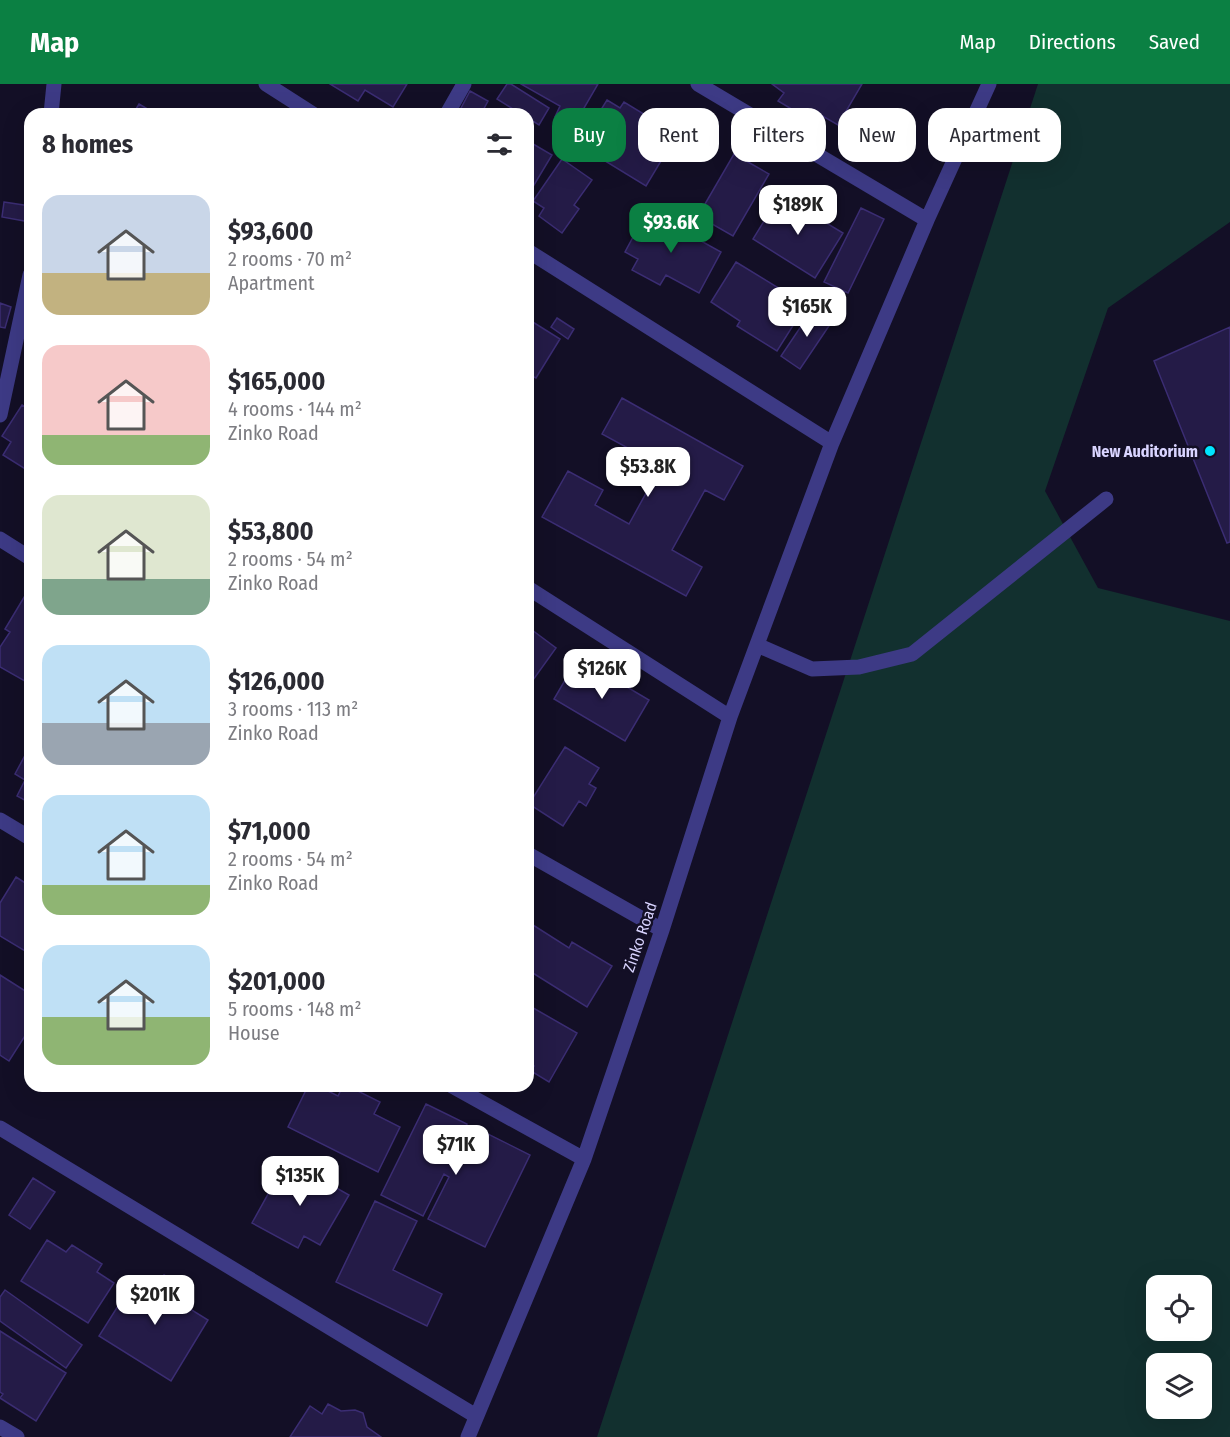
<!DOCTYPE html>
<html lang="en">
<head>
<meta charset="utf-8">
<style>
  body { margin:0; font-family:"Fira Sans Condensed",sans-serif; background:#f2f2f3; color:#2b2b33; height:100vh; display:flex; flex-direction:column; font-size:22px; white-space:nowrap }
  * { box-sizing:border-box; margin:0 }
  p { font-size:20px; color:#7c7c81 }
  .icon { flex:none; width:33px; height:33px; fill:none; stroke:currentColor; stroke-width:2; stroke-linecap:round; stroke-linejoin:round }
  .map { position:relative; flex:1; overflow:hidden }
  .drawer { position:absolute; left:24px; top:24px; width:510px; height:984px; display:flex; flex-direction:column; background:#fff; border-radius:18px; box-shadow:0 6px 24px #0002 }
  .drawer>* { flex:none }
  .hud { position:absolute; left:552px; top:24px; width:570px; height:54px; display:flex; gap:12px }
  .buttons { position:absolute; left:1146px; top:1191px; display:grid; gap:12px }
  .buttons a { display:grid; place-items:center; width:66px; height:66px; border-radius:12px; background:#fff; box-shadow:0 6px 24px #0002; font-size:30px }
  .price { position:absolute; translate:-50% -51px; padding:0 14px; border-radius:12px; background:#fff; color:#222; font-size:20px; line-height:39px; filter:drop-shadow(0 2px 3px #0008) }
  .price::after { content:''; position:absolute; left:50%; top:36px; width:18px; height:14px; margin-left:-9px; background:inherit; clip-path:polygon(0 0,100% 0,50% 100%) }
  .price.active { background:#0b8043; color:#fff }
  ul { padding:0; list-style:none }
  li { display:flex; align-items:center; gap:18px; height:150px; padding:0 18px }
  li span { display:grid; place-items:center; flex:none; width:168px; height:120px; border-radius:18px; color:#555 }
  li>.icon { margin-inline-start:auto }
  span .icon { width:72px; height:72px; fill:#fffc; stroke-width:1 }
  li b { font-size:26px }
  h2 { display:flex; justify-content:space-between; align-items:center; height:72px; padding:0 18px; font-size:26px }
  .pill { padding:0 21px; border-radius:18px; background:#fff; box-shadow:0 6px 24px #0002; font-size:21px; line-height:54px }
  .pill.active { background:#0b8043; color:#fff }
  header { display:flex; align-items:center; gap:36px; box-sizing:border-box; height:84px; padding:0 30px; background:#0b8043; color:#fff }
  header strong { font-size:28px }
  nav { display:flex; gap:33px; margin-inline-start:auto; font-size:21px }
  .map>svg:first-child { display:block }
  .green { fill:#12302f; fill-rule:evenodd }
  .building { fill:#241b47; stroke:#3b2d73; stroke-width:1.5 }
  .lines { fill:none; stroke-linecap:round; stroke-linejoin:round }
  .minor { stroke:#3d3a85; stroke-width:15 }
  .poi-dot { fill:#00e5ff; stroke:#130f26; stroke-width:2 }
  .labels { text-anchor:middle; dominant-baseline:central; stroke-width:5; stroke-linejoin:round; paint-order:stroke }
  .poi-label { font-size:16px; font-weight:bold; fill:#d9d4ff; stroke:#130f26; text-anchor:end }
  .street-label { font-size:16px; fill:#d9d4ff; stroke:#130f26 }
</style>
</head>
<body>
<header>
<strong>Map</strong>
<nav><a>Map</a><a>Directions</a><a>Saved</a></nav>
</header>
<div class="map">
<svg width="1230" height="1353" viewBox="0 0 1230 1353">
  <rect width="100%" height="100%" fill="#130f26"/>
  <!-- green -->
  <path class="green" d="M1038 0H1230V138L1108 224 1045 407 1098 504 1230 537V1353H597ZM1156 1202H1202V1246H1156ZM1156 1280H1202V1324H1156Z"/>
  <!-- building -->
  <path class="building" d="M330 0H407L393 23 365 6 358 17Z
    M507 0H511L549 24 539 41 528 34V30H521L497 15Z
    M521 0H598L573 43 555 33 560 22Z
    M772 0H862L838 41 814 27 810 36 778 17 784 9Z
    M470 7 488 17 481 30H467L460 26Z
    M607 16 620 24 624 18 652 35 648 42 673 57 646 102 579 61Z
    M139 20 156 30H133Z
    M528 57 552 71 528 111Z
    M734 70 769 90 733 152 698 132Z
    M562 75 592 96 574 121 579 125 562 149 539 132 544 124 533 117Z
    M780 111 843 149 815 194 753 155Z
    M4 118 30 122V138L2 133Z
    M861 124 884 135 848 209 824 198Z
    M647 127 721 168 699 209 666 191 660 201 632 186 638 175 625 168Z
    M736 178 806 221 777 267 737 242 740 237 711 218Z
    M0 219 11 223 5 244 0 243Z
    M814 223 833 236 800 285 781 272Z
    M557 234 574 245 568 255 551 243Z
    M528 235 560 255 536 294 528 290Z
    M1230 243V458L1227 459 1154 277Z
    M622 314 743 382 724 416 705 406 672 466 702 483 686 512 542 433 568 387 603 406 595 421 629 440 661 382 602 350Z
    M22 321 30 326V388L3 371 11 358 2 352Z
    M29 505 30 506V600L0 583V563L10 548 5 545Z
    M528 543 556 564 533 596 528 593Z
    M578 574 649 616 625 657 554 615Z
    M30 662V719L17 712 25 696 15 690Z
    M565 663 599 684 589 700 596 704 586 722 579 717 563 742 529 720Z
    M16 793 30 802V870L0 852V819Z
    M533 841 569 864 572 858 612 882 587 923 528 886V849Z
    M0 891 30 910V944L9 977 0 971Z
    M528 921 577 949 549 998 531 987 534 982 528 978Z
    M308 1002H318L338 1012 343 1002H348L380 1018 374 1030 400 1043 378 1088 288 1043Z
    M426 1020 467 1040 449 1078 453 1081 462 1063 473 1068 475 1064 464 1059 472 1042 530 1071 485 1163 428 1135 449 1093 444 1090 423 1132 381 1111Z
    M287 1076 349 1111 320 1161 304 1152 298 1164 252 1139Z
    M33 1094 55 1108 30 1145 9 1131Z
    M375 1117 417 1137 393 1186 442 1210 427 1242 336 1198Z
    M47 1156 66 1168 72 1161 102 1180 97 1188 114 1199 88 1239 21 1197Z
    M164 1191 190 1207 182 1220 208 1236 171 1297 99 1252 137 1192 156 1204Z
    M5 1206 82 1261 66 1284 0 1237V1213Z
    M0 1247 66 1289 36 1337 0 1314 3 1310 0 1308Z
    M328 1320 341 1327 355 1326 363 1329 367 1343 381 1353H290L310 1322 322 1330Z"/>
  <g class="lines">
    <!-- minor -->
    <path class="minor" d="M266 0 313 30
      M698 0 927 136 989 0
      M51 30 54 0
      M447 30 464 0
      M528 167 832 359 927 136
      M0 331 30 191
      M0 455 30 474
      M528 504 730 633
      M757 561 812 585 859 583 912 570 1106 415
      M0 736 30 754
      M528 770 662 846
      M452 1002 584 1075
      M0 1044 476 1332
      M0 1343 17 1353
      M468 1353 584 1075 662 846 730 633 832 359"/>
  </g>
  <!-- markers -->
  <circle class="poi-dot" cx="1210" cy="367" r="6"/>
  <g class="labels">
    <!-- poi labels -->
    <g class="poi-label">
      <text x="1198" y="367">New Auditorium</text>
    </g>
    <!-- street labels -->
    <g class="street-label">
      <text transform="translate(640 853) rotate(-71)">Zinko Road</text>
    </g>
  </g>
</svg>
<div class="buttons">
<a><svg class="icon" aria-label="locate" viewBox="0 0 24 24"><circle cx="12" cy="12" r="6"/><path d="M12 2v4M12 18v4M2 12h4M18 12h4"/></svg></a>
<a><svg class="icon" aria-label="layers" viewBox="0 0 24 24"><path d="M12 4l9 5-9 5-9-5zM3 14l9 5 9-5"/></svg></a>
</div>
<b class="price" style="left:798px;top:152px">$189K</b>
<b class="price active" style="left:671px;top:170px">$93.6K</b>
<b class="price" style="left:807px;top:254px">$165K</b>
<b class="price" style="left:648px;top:414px">$53.8K</b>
<b class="price" style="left:602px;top:616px">$126K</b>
<b class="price" style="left:456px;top:1092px">$71K</b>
<b class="price" style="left:300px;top:1123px">$135K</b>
<b class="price" style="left:155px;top:1242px">$201K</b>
<div class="hud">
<a class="pill active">Buy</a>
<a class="pill">Rent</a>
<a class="pill">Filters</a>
<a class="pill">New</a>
<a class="pill">Apartment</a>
</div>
<section class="drawer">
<h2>8 homes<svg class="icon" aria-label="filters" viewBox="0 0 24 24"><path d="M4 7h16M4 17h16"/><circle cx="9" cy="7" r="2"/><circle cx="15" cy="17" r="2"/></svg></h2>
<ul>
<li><span style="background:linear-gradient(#c9d6e8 65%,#c2b280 0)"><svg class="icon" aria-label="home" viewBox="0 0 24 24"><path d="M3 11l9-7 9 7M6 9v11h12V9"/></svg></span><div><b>$93,600</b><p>2 rooms · 70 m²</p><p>Apartment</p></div></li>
<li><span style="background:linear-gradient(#f6c9c9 75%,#8fb573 0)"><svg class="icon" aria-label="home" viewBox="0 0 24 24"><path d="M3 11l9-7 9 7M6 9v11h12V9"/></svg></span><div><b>$165,000</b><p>4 rooms · 144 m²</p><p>Zinko Road</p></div></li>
<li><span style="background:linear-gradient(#dfe7d0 70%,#7fa58c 0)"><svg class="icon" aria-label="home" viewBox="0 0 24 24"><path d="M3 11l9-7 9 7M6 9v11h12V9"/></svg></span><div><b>$53,800</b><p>2 rooms · 54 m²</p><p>Zinko Road</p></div></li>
<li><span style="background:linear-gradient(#bfe0f5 65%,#9aa5b1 0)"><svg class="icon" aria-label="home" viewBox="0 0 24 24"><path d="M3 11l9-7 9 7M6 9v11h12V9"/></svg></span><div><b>$126,000</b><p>3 rooms · 113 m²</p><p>Zinko Road</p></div></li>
<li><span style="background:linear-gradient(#bfe0f5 75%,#8fb573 0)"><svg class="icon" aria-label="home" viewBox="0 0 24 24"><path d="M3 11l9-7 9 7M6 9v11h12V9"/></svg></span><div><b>$71,000</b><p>2 rooms · 54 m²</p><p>Zinko Road</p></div></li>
<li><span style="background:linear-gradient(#bfe0f5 60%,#8fb573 0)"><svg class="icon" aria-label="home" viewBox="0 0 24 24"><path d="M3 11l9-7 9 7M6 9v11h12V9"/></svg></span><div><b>$201,000</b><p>5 rooms · 148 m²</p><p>House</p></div></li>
</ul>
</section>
</div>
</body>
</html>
